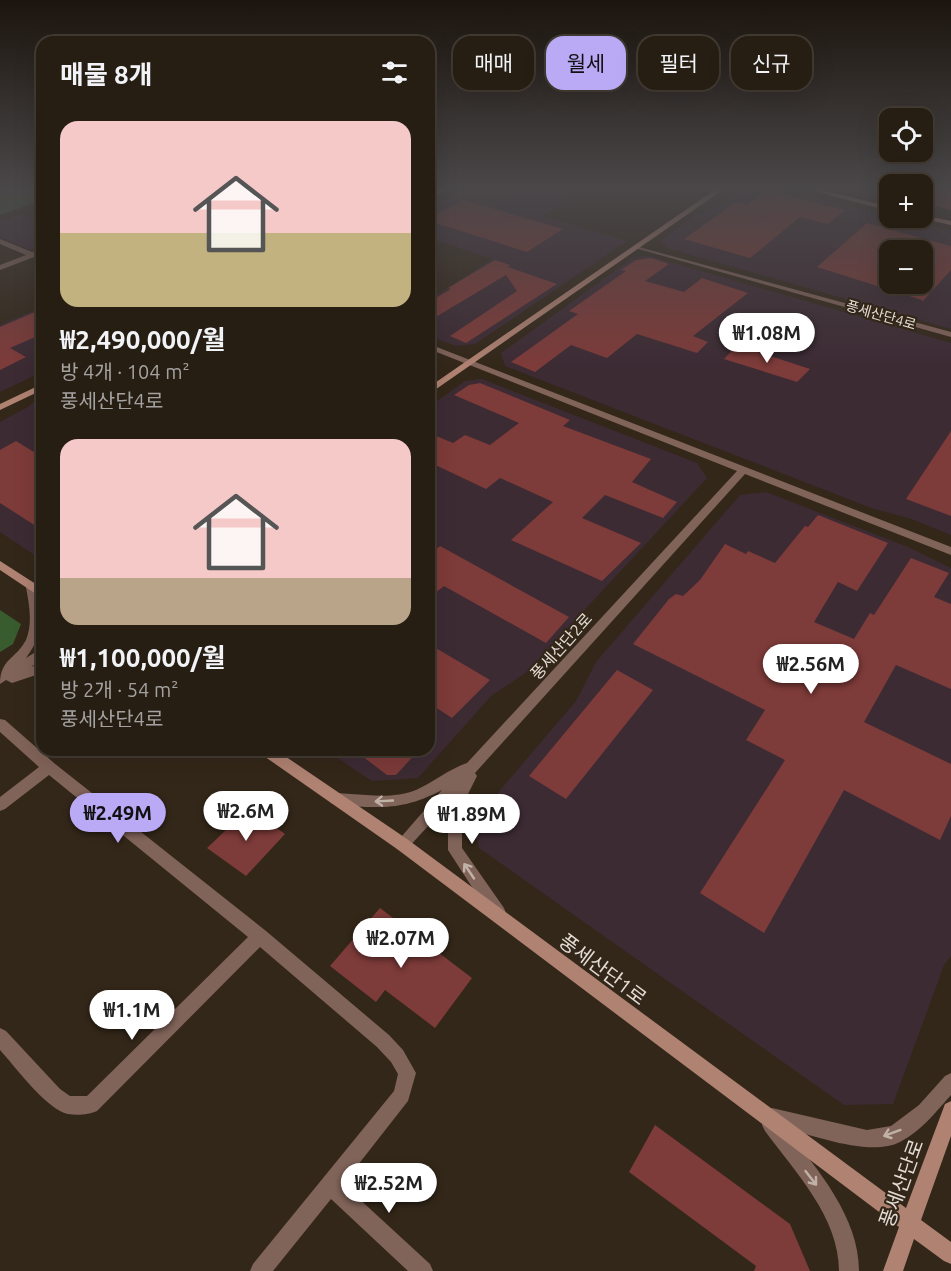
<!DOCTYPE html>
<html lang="ko">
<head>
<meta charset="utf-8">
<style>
  body { margin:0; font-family:Ubuntu,"Noto Sans KR",sans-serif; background:#322a21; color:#f1f3f6; height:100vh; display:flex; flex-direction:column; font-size:22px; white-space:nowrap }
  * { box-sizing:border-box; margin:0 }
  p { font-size:20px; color:#a4a2a0 }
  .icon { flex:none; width:33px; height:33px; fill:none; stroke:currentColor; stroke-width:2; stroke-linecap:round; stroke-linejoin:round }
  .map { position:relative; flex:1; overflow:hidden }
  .panel { position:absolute; left:36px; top:36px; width:399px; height:720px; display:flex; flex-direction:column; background:#261d13; border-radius:18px; box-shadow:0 6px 24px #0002,0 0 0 2px #423b33 }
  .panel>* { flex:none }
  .banner { position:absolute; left:453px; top:36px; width:408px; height:54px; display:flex; gap:12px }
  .buttons { position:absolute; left:879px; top:108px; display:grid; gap:12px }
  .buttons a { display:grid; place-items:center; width:54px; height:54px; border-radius:12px; background:#261d13; box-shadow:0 6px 24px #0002,0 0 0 2px #423b33; font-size:30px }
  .price { position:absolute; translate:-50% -51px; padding:0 14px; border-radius:21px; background:#fff; color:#222; font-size:20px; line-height:39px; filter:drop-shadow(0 2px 3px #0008) }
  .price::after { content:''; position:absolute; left:50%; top:36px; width:18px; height:14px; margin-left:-9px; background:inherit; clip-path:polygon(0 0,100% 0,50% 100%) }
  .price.on { background:#baaaf6; color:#111 }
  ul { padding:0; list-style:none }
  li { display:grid; align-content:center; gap:12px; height:318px; padding:0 24px }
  li span { display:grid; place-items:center; height:186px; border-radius:18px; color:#555 }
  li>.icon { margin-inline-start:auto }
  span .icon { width:108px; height:108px; fill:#fffc; stroke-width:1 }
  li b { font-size:26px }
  h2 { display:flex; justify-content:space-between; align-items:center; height:72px; padding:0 24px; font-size:26px }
  .tag { padding:0 21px; border-radius:18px; background:#261d13; box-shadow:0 6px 24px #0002,0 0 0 2px #423b33; font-size:21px; line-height:54px }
  .tag.on { background:#baaaf6; color:#111 }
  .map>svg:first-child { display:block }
  .industrial { fill:#3d2b34; fill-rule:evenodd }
  .green { fill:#385c2d }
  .building { fill:#7d3b39; fill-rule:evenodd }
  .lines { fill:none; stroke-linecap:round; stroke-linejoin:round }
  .street { fill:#806359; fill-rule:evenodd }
  .secondary { fill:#b08272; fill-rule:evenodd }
  .oneway { stroke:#c1b2a8 }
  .labels { text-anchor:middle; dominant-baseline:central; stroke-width:4.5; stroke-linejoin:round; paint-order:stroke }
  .far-street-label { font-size:14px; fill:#e4dcd3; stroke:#332719 }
  .street-label { font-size:16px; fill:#e4dcd3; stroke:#332719 }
  .near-street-label { font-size:20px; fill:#e4dcd3; stroke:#332719 }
</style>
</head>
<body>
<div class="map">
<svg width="951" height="1271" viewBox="0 0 951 1271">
  <rect width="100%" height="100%" fill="#332719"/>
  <!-- industrial -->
  <path class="industrial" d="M464 189H587L542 216 627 241 475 344 456 346 429 336V300L492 259 429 238V207Z
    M742 189H775L951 230V329L667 248 660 241 694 216 709 211ZM890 250H922V284H890Z
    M835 189H889V203L857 196Z
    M22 214 42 222V247L29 250 0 237V221Z
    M650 256 951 343V535L909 518 874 509 505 366 501 353 634 257Z
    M42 307V372L0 392V325Z
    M482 379 697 463 707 478 527 672 491 696 418 778 372 781 325 750H429V407L465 381Z
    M42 396V560L0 532V422L26 408Z
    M766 492 908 547 951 568V956L944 965 893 1104 844 1105 479 848 473 822 576 701 596 662 740 495Z"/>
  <!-- green -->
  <path class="green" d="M0 189H42V200L0 215Z
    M0 610 21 624 13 644 0 652Z"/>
  <!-- building -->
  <path class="building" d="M922 189H951V210L922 203Z
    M767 191 845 210 828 224 800 217 750 258 684 239 736 202 748 205Z
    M464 200 515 215 563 229 527 252 429 221V218Z
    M867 223 951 246V270L922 302V300L817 267ZM890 250H922V284H890Z
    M651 258 669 264 645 281 684 292 702 278 748 293 693 336 708 342 697 353 637 334 607 358 571 345 535 372 511 362 578 314 569 311 626 271 621 270 636 260Z
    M495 260 510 265 508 267 557 284 466 343 450 336 517 291 506 275 429 321V302L451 289 448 288Z
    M42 309V334L10 348 26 357 0 370V327Z
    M737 345 810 369 797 382 724 359Z
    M480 383 570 420 563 426 651 459 632 482 677 502 663 518 605 495 582 518 641 543 602 581 511 540 553 502 500 478 486 489 429 462V433L453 443 465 435 490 445 519 423 454 395 469 385Z
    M951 431V516L906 499Z
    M16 441 42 457V530L0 503V450Z
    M818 515 888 543 857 591 838 582 814 622 854 639 870 613 874 615 911 558 949 573 934 597 951 604V689L896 665 864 722 951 764V816L940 840 844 790 764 933 700 893 785 760 746 740 765 710 633 644 669 599 676 594 683 596 700 580 725 544 746 554 748 551 775 563 805 526 808 527Z
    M440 546 569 617 546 643 444 586 429 598V555Z
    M429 644 490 680 452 718 429 703Z
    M617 670 653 690 566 799 529 776Z
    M354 750H419L396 775H387Z
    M249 808 285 834 246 876 207 848Z
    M380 908 472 978 435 1028 385 990 376 1002 330 966Z
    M655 1125 790 1224 810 1271H754L756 1266 629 1172Z"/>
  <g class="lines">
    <!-- street -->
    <path class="street" d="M0 239 32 252 42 249V254L0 270V265L26 255 0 244Z
      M635 246 951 332V337L635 248Z
      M429 344 951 547V555L745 474 475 773 477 776 462 806V848L504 908 506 913 504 918 498 920 492 918 448 850V806L451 801 407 849 402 851 397 849 395 844 442 790C402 811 379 808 336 805L331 803 329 799 331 795 336 793C362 794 391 800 416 790 434 782 449 769 467 763L737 471 429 349Z
      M32 583 42 586V594L39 593C43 618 42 637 26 658L42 648V659L31 667 42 663V673L12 683 6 680 0 684C0 659 16 659 26 640 33 623 29 604 26 587Z
      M0 719 5 720 54 763 266 931 389 1035 403 1050 416 1073 408 1101 343 1184 430 1264 433 1271H408L331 1199 273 1271H250L253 1264 394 1091 398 1074 391 1062 377 1047 260 947 97 1111C88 1115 70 1117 60 1111 38 1098 17 1069 0 1050V1028L6 1031 60 1089 70 1096H87L248 937 49 775 5 809 0 811V797L39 767 0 732Z
      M951 1073V1095C936 1112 920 1132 900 1142 871 1157 816 1136 786 1129 818 1170 859 1217 859 1271H839C839 1217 795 1172 765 1131L762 1125 766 1111 772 1108 867 1130 891 1126 919 1105 945 1076Z"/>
    <!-- secondary -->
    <path class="secondary" d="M439 189H448L429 199V195Z
      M716 189H724L429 394V387Z
      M806 189H818L890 207V211Z
      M922 215 951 221V225L920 218H922Z
      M42 384V390L0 410V404Z
      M0 561 42 588V598L0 570Z
      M259 750H276L407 839 906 1208 945 1104 951 1101V1136L921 1220 951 1242V1264L944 1261 914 1239 903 1271H883L899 1227 397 849 261 754Z"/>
  </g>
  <!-- one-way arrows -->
  <defs><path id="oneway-shaft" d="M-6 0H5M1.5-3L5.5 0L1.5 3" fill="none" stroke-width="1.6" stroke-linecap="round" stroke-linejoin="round" transform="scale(1.5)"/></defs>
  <g class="oneway">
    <use href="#oneway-shaft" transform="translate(384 801) rotate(177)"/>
    <use href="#oneway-shaft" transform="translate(469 871) rotate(-124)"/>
    <use href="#oneway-shaft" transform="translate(892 1133) rotate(160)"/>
    <use href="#oneway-shaft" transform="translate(811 1178) rotate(52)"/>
  </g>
  <!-- sky -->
  <linearGradient id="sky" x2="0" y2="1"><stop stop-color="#1c150e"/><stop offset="0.51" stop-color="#4a4749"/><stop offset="1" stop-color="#4a4749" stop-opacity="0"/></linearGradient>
  <rect width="951" height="367" fill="url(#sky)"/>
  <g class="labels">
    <!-- far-street labels -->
    <g class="far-street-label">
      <text transform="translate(881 315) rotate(16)">풍세산단4로</text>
    </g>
    <!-- street labels -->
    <g class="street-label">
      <text transform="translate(561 646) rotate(-48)">풍세산단2로</text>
    </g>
    <!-- near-street labels -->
    <g class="near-street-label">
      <text transform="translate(603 969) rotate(37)">풍세산단1로</text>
      <text transform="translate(901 1183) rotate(-70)">풍세산단로</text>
    </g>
  </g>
</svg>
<div class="buttons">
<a><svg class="icon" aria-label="locate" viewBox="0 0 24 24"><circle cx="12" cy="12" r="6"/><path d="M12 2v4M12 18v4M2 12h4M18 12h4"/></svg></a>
<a>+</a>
<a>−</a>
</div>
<b class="price" style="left:767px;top:364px">₩1.08M</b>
<b class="price" style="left:811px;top:695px">₩2.56M</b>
<b class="price" style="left:246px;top:842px">₩2.6M</b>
<b class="price on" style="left:118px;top:844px">₩2.49M</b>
<b class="price" style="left:472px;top:845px">₩1.89M</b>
<b class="price" style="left:401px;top:969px">₩2.07M</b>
<b class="price" style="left:132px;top:1041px">₩1.1M</b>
<b class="price" style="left:389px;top:1214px">₩2.52M</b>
<div class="banner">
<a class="tag">매매</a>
<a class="tag on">월세</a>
<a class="tag">필터</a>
<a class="tag">신규</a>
</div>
<section class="panel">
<h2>매물 8개<svg class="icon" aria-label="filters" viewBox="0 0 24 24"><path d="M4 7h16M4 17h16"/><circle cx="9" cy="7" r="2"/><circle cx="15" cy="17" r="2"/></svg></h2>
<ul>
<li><span style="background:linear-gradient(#f6c9c9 60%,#c2b280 0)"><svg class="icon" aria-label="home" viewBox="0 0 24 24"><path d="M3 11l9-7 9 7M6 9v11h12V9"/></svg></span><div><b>₩2,490,000/월</b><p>방 4개 · 104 m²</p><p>풍세산단4로</p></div></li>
<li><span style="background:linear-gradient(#f6c9c9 75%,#b9a48a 0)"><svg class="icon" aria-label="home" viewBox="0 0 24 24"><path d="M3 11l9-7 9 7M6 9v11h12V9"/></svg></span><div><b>₩1,100,000/월</b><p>방 2개 · 54 m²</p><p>풍세산단4로</p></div></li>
</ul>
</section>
</div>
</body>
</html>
